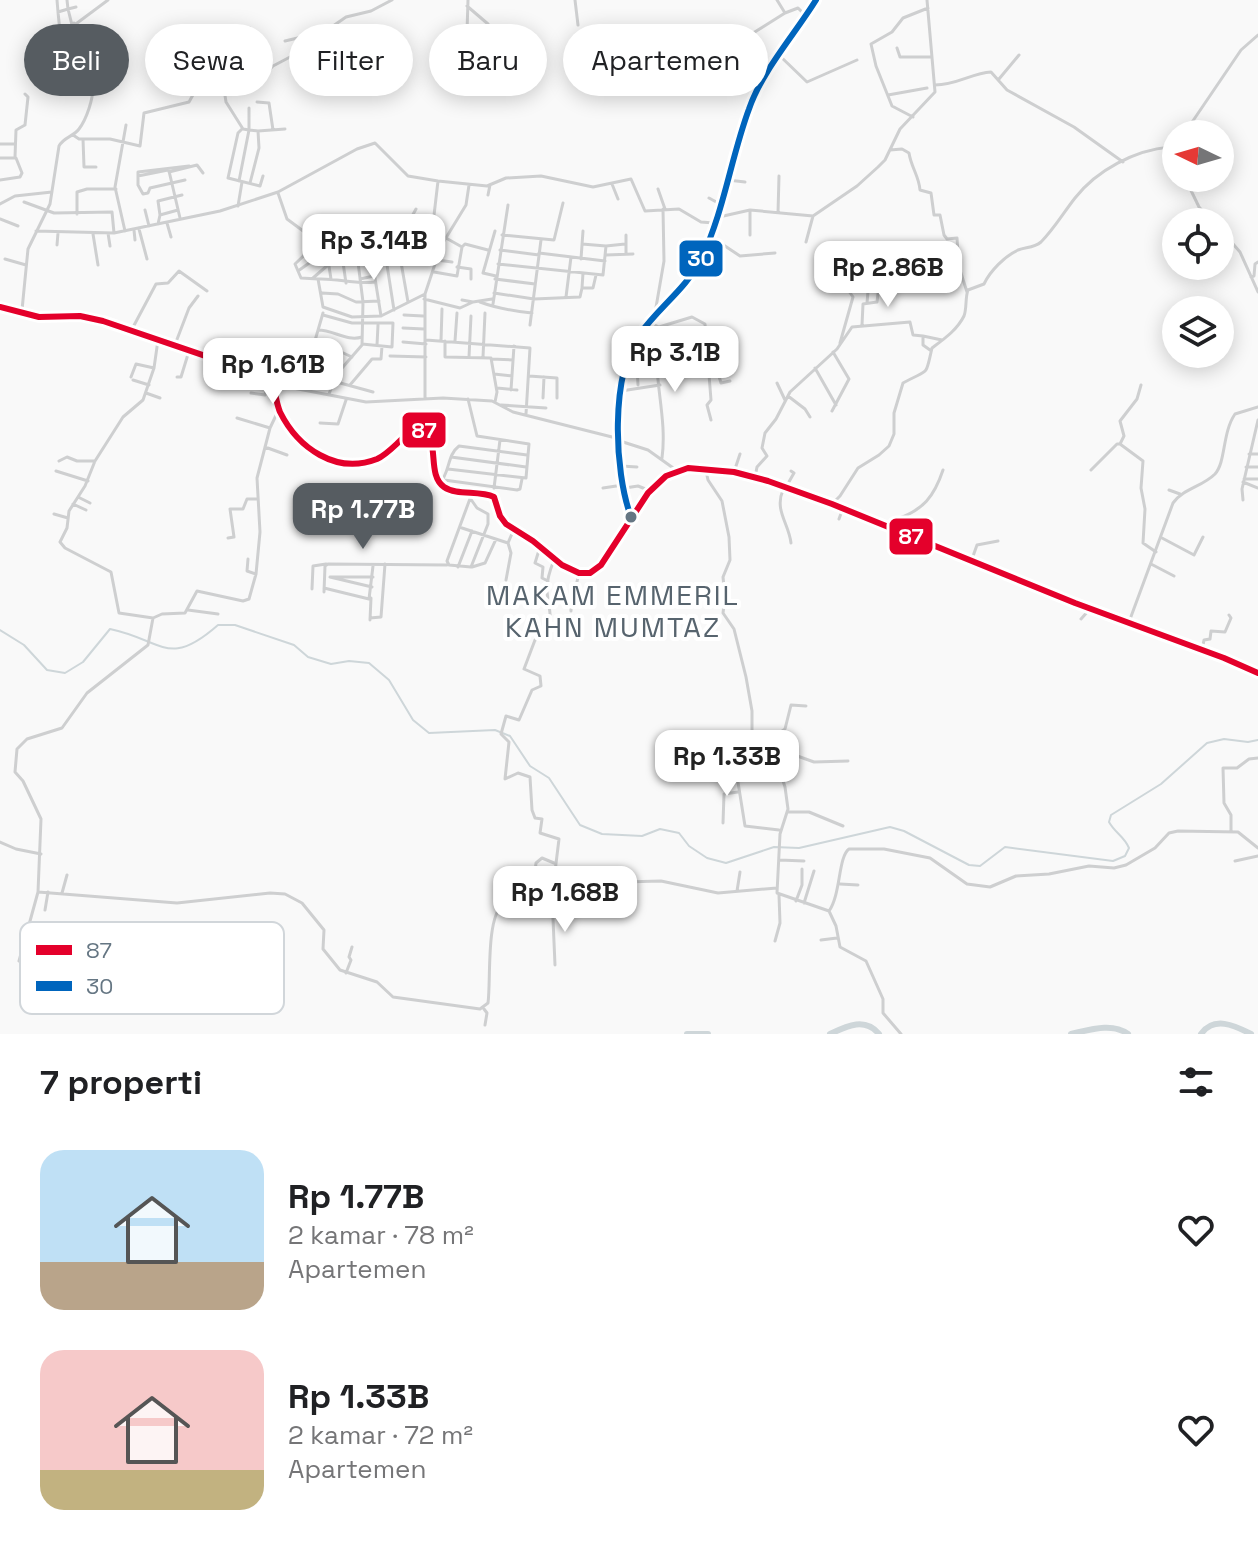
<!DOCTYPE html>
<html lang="id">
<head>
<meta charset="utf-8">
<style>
  body { margin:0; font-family:"Space Grotesk",sans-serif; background:#f2f2f2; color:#202124; height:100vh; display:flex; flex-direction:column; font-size:30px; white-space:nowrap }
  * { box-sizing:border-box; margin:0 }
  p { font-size:26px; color:#757577 }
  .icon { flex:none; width:44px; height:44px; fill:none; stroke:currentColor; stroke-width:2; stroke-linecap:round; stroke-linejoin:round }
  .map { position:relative; height:1034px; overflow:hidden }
  .side { display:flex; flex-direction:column; background:#fff; flex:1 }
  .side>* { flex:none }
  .top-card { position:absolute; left:24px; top:24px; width:800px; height:72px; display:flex; gap:16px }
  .needle { width:52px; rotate:275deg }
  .controls { position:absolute; left:1162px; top:120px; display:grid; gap:16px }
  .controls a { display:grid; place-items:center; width:72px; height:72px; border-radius:50%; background:#fff; box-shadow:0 4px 20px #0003; font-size:40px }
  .price { position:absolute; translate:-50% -68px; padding:0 18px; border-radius:16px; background:#fff; color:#222; font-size:26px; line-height:52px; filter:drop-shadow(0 2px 4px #0008) }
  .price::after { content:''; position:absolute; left:50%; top:48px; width:24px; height:18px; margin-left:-12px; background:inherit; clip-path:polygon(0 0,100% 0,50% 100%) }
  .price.on { background:#565c61; color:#fff }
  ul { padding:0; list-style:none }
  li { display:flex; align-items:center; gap:24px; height:200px; padding:0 40px }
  li span { display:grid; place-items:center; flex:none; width:224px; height:160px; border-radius:24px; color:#555 }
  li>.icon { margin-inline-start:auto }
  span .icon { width:96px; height:96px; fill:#fffc; stroke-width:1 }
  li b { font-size:34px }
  h2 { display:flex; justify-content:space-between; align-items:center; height:96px; padding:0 40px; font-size:34px }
  .tag { padding:0 28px; border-radius:36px; background:#fff; box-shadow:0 4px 20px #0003; font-size:28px; line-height:72px }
  .tag.on { background:#565c61; color:#fff }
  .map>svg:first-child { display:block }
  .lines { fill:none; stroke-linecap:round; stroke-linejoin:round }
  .stream { stroke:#ced6d9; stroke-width:2 }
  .river { stroke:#ced6d9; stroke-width:6 }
  .primary-casing { stroke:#d5d6d7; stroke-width:10 }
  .minor { stroke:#cecfd0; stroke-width:3 }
  .tertiary { stroke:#cecfd0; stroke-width:5 }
  .primary { stroke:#e1e2e2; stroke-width:7 }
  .bus-1-casing { stroke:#fff; stroke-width:12 }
  .bus-2-casing { stroke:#fff; stroke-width:12 }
  .bus-1 { stroke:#e4002b; stroke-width:6 }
  .bus-2 { stroke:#0065bd; stroke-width:6 }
  .bus-dot { fill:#657683; stroke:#fff; stroke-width:3 }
  .labels { text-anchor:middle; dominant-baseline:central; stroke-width:8; stroke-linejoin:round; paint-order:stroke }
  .neighbourhood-label { font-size:28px; letter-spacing:2px; fill:#57646e; stroke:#fff }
  .key { fill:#fff; stroke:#d1d6da; stroke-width:2 }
  .key-label { font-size:22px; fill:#657683 }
  .line-badge { stroke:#fff; stroke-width:3 }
  .badge-label { font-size:22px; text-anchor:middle; font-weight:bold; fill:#fff }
</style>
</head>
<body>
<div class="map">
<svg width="1258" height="1034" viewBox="0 0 1258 1034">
  <rect width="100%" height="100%" fill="#f9f9f9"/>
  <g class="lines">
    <!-- stream -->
    <path class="stream" d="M0 630 24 645 47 670 65 673 83 662 110 629C163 640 168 669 218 625H235L294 645 308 657 331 664 349 661 369 663 389 680 413 720 429 733 495 730 510 736 530 766 549 778 580 825 602 834 642 836 660 829 679 833 689 846 707 858 726 863 774 847 799 848 890 827 904 831 969 865 980 866 1005 847 1113 861 1125 856 1129 848C1124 836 1115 833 1109 822L1111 815 1161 784 1207 743 1224 739 1248 742 1258 740"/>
    <!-- river -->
    <path class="river" d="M687 1034H708
      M830 1034C847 1026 865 1017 879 1034
      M1071 1034C1089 1030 1112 1022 1128 1034
      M1201 1034C1214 1016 1234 1025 1251 1034"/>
    <!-- primary casing -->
    <g class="primary-casing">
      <path id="primary" d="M0 307 39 317 80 316 103 321 267 377C276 387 275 400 280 412 298 448 336 475 377 459 393 452 406 429 422 428 441 441 426 474 444 487 457 496 479 490 494 497L500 516 506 524 533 541 562 565 579 573H590L601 565 648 493 666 476 688 468 734 472 768 481 832 504 1075 603 1224 658 1258 673"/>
    </g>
    <!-- minor -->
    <path class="minor" d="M57 0 58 12 68 9 67 0
      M468 0 467 32 486 37
      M575 0 578 25
      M777 0 785 13 798 8 806 16
      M467 6 488 24
      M58 12 60 32
      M74 23 82 28
      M72 25 68 9 76 7
      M285 41 306 36
      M734 45 785 13
      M897 48 900 57H931
      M780 56 807 82 857 60
      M243 74 242 52 252 50 250 28
      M999 79 1019 55
      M935 85C957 85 972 73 991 72L1007 90 1074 127 1123 162
      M224 89 228 75 266 73 273 66 309 47 306 36 308 33 333 26 346 17 371 11 392 0
      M757 91 746 78 751 73 746 66 755 58 768 71
      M888 95 927 88
      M257 102 269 103 273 130
      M249 108V130L258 131 259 148 250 183
      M913 117 892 106 876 66 871 44 892 32 903 18 928 8
      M242 129 238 133 228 178 260 186 263 176
      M258 131 285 129
      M1184 134 1241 50 1258 35
      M73 135 79 139H110L140 146 144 113 189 102 194 93 224 89 226 102 243 129 249 130 239 181
      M83 139 84 167H96
      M0 144H15
      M1170 147 1176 161
      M1170 147 1176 140
      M890 150 902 149 909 153C911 167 919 176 920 190L931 193 934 215H940L944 235 947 239 957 238 959 267 967 292
      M15 157 16 130 25 125 28 97 25 94
      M0 158H16L22 173 20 177 0 180
      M168 170 138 176V172L189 166
      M169 171 180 218
      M169 172 197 165 203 173
      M138 176V185L143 194 148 193 150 188 185 180
      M1185 178 1199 207 1212 222
      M728 180 745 182
      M612 184 618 199
      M658 189 665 209
      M278 193 287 219 318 242 295 264 301 278 318 279 323 307 352 317 381 316 425 294
      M488 195 490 185
      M709 198 720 204
      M24 202 54 213 112 212 114 233
      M0 204 15 196 52 192
      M238 206 242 182
      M145 210 149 226
      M778 213 779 176
      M77 214V192L87 189H116
      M160 215 178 210
      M719 217 750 210 813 216 857 186 878 167 885 160 900 129 935 92 927 0
      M0 219 18 226
      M411 219 432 229
      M167 223 171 237
      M158 224 160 215 158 201 182 195
      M139 229 147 259
      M1220 229 1240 252 1258 292
      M134 230 135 240
      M36 231 114 233 220 211 278 192 357 149 375 143 408 176 438 181 487 186 506 178 541 176 593 187 631 179 645 211 679 209 701 222 714 223
      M125 231 115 187 126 125
      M495 231 483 273 496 276
      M108 233 110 246
      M93 234 98 265
      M502 235 554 240 563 203
      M626 235V254
      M750 235V210
      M710 236 740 256 775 253
      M446 238 462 247 465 244 488 250
      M431 241 438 181
      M340 242 346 283
      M806 242 813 216
      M57 245 58 233
      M606 246 625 244
      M326 247 331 279
      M500 250 539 255
      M399 251 400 238 416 209
      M385 252 394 310
      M539 253 605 261
      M606 255 633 254
      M702 257 712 256 724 245
      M5 259 26 265
      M581 259 583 231
      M437 260 452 262
      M498 264 603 275 606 246 582 244
      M457 267 471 269V279
      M298 271 326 251
      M434 272 457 276 462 247
      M1251 277 1254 276 1255 264 1258 262
      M313 278 328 265
      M318 279C338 278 355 285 375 282
      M360 279 374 276
      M495 279 535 284
      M582 288 583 273
      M322 293 338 294 356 302 379 301
      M494 293 534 299 580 297 582 288H593L596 275
      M566 297 571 257
      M424 299 460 308 473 302 492 299
      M462 300 473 302
      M480 302C496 308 513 311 532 313
      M867 303 869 280
      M493 304 508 205
      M22 310 28 249 50 204 59 146C64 137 73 137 79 129 86 120 95 96 92 85L70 70 61 35 108 0
      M323 313 314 344 339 351V372
      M655 313 664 261 663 209
      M323 315 352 323H393L392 347 362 344
      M404 315 423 316
      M381 316 371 253 399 251 408 302
      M648 322 659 327 692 317 705 324 711 400 707 405 711 420
      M530 325 541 240
      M862 325 863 304 877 302 879 286
      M659 327C650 371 668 414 662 458
      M403 328 424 329
      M318 330C334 330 347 342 362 337
      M131 331 156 284 168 283 179 271 207 291
      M923 336 942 340
      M426 340 530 348 526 414
      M441 341 442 309
      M445 341V357L491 358 497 392 495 402
      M455 341 457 313
      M176 342 189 308 198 296
      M403 342 426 344
      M840 343 853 297 846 287
      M377 345 378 325
      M339 351 352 357
      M390 356 426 357
      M469 357 471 316
      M483 357 485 313
      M491 359 513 360
      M640 360 655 359
      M625 363 637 366 638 385
      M815 368 836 405
      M297 371 326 378 331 388
      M707 371 718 373 721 383 730 381
      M494 374 512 376
      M529 376 557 378V398
      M131 377 136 364 154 368
      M177 377H181L189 351
      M267 377 276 363H285
      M321 377 325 345
      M133 380 149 385
      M333 381 373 392
      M777 383 785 400
      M272 384 366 402 443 398 492 401 513 412 616 438
      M350 385 372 359H381L382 346
      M1141 385 1137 399 1120 421 1124 436 1120 444 1143 461 1141 488 1145 509 1143 543 1156 552
      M497 388 517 390
      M511 390 514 346
      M621 391 660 385
      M146 393 160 398
      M251 393 265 395 269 381
      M329 394 336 375 362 345 363 302 356 246
      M788 396 805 409 810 417
      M543 398 544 377
      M425 399V294L441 246 466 205 469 185
      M501 405 546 408
      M279 409 270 428 257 478 260 532 256 574 249 599 243 601 197 591 185 613 162 614 153 618 148 645 87 693 62 728 27 739 17 749 15 772 23 781 41 819 38 892 177 903 270 893 285 894 302 903 324 930 323 949 340 970 377 982 393 997 480 1009 488 1003C491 981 486 920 502 905L576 903 581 885 586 883 661 881 718 893 777 888
      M832 411 849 379 833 352
      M237 418 270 428
      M320 423 338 424 346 400
      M620 441 648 450 676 470
      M265 447 287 455
      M1249 454H1258
      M451 457 526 467
      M59 461 67 457 77 461H95
      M621 466 637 467
      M1246 467H1258
      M448 469 526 478 529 444 477 436 468 399
      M1091 470 1117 444H1120
      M56 471 88 481
      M706 471 708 480 722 501 729 537 730 560 723 577 725 597 723 613 734 629 746 677 752 711V747L773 750 785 787 788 809 780 834 777 893 829 911 836 926 840 947 866 961 883 999V1013L901 1034
      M734 472 740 454
      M755 477 757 467 767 456 762 448 765 433 776 419 790 392 837 349 852 327 910 322 913 335 923 336V345L930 350
      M1244 479H1258
      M444 480 517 490 520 489 522 479
      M1243 482 1258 488
      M440 483C450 472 447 455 459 446L527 455
      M786 487 794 473 791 471
      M494 488 500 440
      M603 488 623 485
      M625 488 638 486 648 490
      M783 490C774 510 789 524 791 543
      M1169 490 1180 494
      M78 497 90 503
      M470 498 477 508 488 514V524L471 567 449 565 447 561 471 496
      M1243 500 1242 489 1258 420
      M73 504 86 510
      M832 504 840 496 858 468 879 455 889 446 894 434V413L903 383C930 368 925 378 932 348 944 339 957 330 964 316 967 308 965 298 968 290L984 284C990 271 1005 256 1018 250 1026 247 1034 248 1041 242 1054 229 1064 212 1075 198 1097 170 1135 150 1170 147
      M54 514 68 518
      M839 519 843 508
      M891 527 897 519C923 510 934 497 943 470
      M462 528 508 543
      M228 538 234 537 230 509H243L247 499H258
      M1162 538 1194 555 1203 537
      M540 547 535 563 543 567 542 578 548 581
      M896 548 905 551 911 539
      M248 559 247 571 256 574
      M972 559 977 545 998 541
      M554 560C550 570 546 582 547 592 549 611 554 617 545 637L535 640 524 669 540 676 541 686 532 690 519 720 506 716 501 734 509 742 505 779 518 773 530 777 532 810 535 818 542 819 540 833 559 839 552 896 555 965
      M1151 564 1174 576
      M458 567 472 531
      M472 567 485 563 496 539
      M506 580 511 553 508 543 514 529
      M372 587 330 577H373
      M324 588 369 599 373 566
      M312 589 313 566 326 564
      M324 592 325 566 328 564 447 565
      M188 610 218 614
      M571 611V590L576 586 579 573
      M153 618 119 613 111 572 65 548 60 542 67 528 69 511 85 486 95 461 123 417 143 400 154 368 158 340
      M370 618 381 617 385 564
      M1081 619 1089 610
      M370 620 371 598
      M1129 622 1173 503C1184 488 1202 487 1215 474 1226 462 1222 433 1235 414L1258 407
      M1202 650 1204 640 1210 639 1211 631 1225 632 1231 618 1229 615
      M752 747 734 752 731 772 737 776 745 826 779 830
      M776 749 778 734 785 729 791 705 806 706
      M708 750 713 744 734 740V752
      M773 750 778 749 814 762 848 761
      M788 812H809L843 826
      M723 823 724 794 738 792
      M1231 831V815L1224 803 1223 768H1237L1249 759 1258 758
      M0 842 16 849 41 854
      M780 860 804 861
      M1235 861 1258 856
      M555 870 569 872 571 876
      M840 884 858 885
      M567 886 580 888
      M737 891 740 872
      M62 893 67 875
      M796 901 802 885V869
      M804 903 814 871
      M531 905 536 863 542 858 554 863
      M45 910 48 892
      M829 911C841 894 838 857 849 849H884L930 858 967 884 990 887 1016 876 1049 874 1089 866 1114 868 1126 865 1155 848 1169 833 1178 831 1238 832 1258 848
      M821 940 837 938
      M775 941 780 923 779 895
      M19 961 38 892
      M346 973 351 960 349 957 352 947
      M484 1009 487 1013 485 1025"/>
    <!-- tertiary -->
    <path class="tertiary" d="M631 517C614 471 610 375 640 334 658 308 687 288 701 259 724 212 731 157 749 109 762 71 795 34 816 0"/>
    <!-- primary -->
    <use href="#primary" class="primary"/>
    <!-- bus-1 casing -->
    <g class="bus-1-casing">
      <path id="bus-1" d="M0 307 39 317 80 316 103 321 267 377C276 387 275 400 280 412 298 448 336 475 377 459 393 452 406 429 422 428 441 441 426 474 444 487 457 496 479 490 494 497L500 516 506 524 533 541 562 565 579 573H590L601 565 648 493 666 476 688 468 734 472 768 481 832 504 1075 603 1224 658 1258 673"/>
    </g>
    <!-- bus-2 casing -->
    <g class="bus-2-casing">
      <path id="bus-2" d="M631 517C614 471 610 375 640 334 658 308 687 288 701 259 724 212 731 157 749 109 762 71 795 34 816 0"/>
    </g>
    <!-- bus-1 -->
    <use href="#bus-1" class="bus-1"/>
    <!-- bus-2 -->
    <use href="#bus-2" class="bus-2"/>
  </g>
  <!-- markers -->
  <circle class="bus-dot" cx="631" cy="517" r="7"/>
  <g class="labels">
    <!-- neighbourhood labels -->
    <g class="neighbourhood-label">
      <text x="613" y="595">MAKAM EMMERIL<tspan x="613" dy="32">KAHN MUMTAZ</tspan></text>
    </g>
  </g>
  <!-- legend -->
  <rect x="20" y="922" width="264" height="92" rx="12" class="key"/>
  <rect x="36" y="945" width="36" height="10" fill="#e4002b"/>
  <rect x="36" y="981" width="36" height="10" fill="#0065bd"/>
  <g class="key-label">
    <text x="86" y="958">87</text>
    <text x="86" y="994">30</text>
  </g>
  <g class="line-badge">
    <rect x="678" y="239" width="46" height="39" rx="8" fill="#0065bd"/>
    <rect x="401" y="411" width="46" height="38" rx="8" fill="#e4002b"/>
    <rect x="888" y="517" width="46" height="39" rx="8" fill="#e4002b"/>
  </g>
  <g class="badge-label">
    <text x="701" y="266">30</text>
    <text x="424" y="438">87</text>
    <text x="911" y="544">87</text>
  </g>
</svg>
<div class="controls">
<a><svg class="needle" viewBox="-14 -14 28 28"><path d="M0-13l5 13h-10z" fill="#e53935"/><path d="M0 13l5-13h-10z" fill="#757577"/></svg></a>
<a><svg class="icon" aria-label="locate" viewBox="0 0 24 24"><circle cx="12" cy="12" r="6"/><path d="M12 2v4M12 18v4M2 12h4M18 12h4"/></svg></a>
<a><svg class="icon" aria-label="layers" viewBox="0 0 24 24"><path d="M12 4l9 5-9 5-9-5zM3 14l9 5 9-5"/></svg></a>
</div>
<b class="price" style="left:374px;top:282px">Rp 3.14B</b>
<b class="price" style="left:888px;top:309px">Rp 2.86B</b>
<b class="price" style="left:675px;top:394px">Rp 3.1B</b>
<b class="price" style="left:273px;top:406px">Rp 1.61B</b>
<b class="price on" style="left:363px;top:551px">Rp 1.77B</b>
<b class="price" style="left:727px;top:798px">Rp 1.33B</b>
<b class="price" style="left:565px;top:934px">Rp 1.68B</b>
<div class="top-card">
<a class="tag on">Beli</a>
<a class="tag">Sewa</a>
<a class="tag">Filter</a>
<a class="tag">Baru</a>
<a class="tag">Apartemen</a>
</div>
</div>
<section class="side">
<h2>7 properti<svg class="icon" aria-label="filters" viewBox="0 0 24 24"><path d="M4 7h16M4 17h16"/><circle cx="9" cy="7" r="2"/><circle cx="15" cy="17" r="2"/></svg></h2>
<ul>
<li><span style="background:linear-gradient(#bfe0f5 70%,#b9a48a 0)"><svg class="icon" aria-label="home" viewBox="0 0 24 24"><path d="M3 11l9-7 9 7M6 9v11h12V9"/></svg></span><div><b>Rp 1.77B</b><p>2 kamar · 78 m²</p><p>Apartemen</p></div><svg class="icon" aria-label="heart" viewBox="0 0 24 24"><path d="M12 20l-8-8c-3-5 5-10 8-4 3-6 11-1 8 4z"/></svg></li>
<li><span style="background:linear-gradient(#f6c9c9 75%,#c2b280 0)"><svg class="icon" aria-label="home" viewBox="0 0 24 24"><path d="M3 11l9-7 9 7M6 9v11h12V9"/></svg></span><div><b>Rp 1.33B</b><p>2 kamar · 72 m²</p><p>Apartemen</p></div><svg class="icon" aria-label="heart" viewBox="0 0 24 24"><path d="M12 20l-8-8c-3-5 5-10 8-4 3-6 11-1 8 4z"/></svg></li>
</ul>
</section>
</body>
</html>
